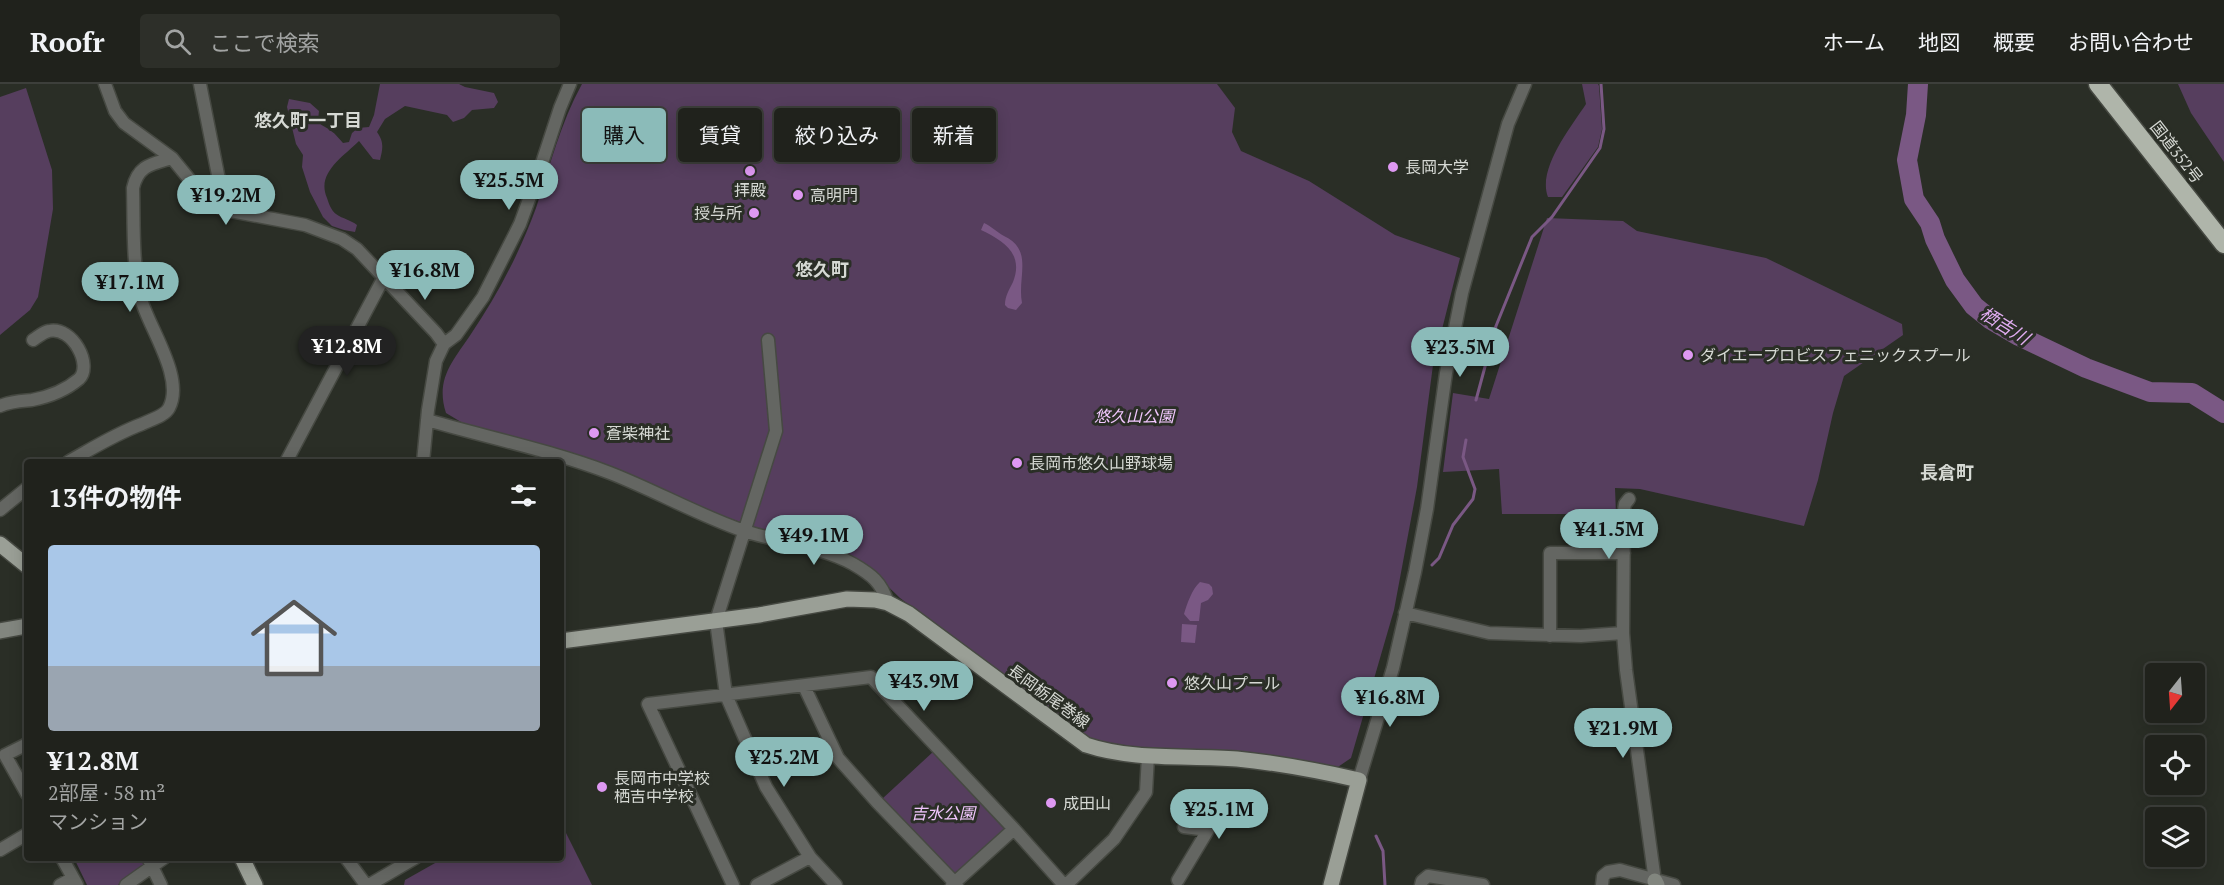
<!DOCTYPE html>
<html lang="ja">
<head>
<meta charset="utf-8">
<style>
  body { margin:0; font-family:"PT Serif","Noto Sans JP",serif; background:#2d2f29; color:#f1f3f6; height:100vh; display:flex; flex-direction:column; font-size:22px; white-space:nowrap }
  * { box-sizing:border-box; margin:0 }
  p { font-size:20px; color:#a2a4a3 }
  .icon { flex:none; width:33px; height:33px; fill:none; stroke:currentColor; stroke-width:2; stroke-linecap:round; stroke-linejoin:round }
  .map { position:relative; flex:1; overflow:hidden }
  .panel { position:absolute; left:24px; top:375px; width:540px; height:402px; display:flex; flex-direction:column; background:#20221c; border-radius:6px; box-shadow:0 3px 15px #0003,0 0 0 2px #3d3f3b }
  .panel>* { flex:none }
  .hud { position:absolute; left:582px; top:24px; width:570px; height:54px; display:flex; gap:12px }
  .needle { width:39px; rotate:197deg }
  .fabs { position:absolute; left:2145px; top:579px; display:grid; gap:12px }
  .fabs a { display:grid; place-items:center; width:60px; height:60px; border-radius:6px; background:#20221c; box-shadow:0 3px 15px #0003,0 0 0 2px #3d3f3b; font-size:30px }
  .price { position:absolute; translate:-50% -51px; padding:0 14px; border-radius:21px; background:#8bbbb9; color:#111; font-size:20px; line-height:39px; filter:drop-shadow(0 2px 3px #0008) }
  .price::after { content:''; position:absolute; left:50%; top:36px; width:18px; height:14px; margin-left:-9px; background:inherit; clip-path:polygon(0 0,100% 0,50% 100%) }
  .price.active { background:#222; color:#fff }
  ul { padding:0; list-style:none }
  li { display:grid; align-content:center; gap:12px; height:318px; padding:0 24px }
  li span { display:grid; place-items:center; height:186px; border-radius:6px; color:#555 }
  li>.icon { margin-inline-start:auto }
  span .icon { width:108px; height:108px; fill:#fffc; stroke-width:1 }
  li b { font-size:26px }
  h2 { display:flex; justify-content:space-between; align-items:center; height:72px; padding:0 24px; font-size:26px }
  .chip { padding:0 21px; border-radius:6px; background:#20221c; box-shadow:0 3px 15px #0003,0 0 0 2px #3d3f3b; font-size:21px; line-height:54px }
  .chip.active { background:#8bbbb9; color:#111 }
  header { display:flex; align-items:center; gap:36px; box-sizing:border-box; height:84px; padding:0 30px; background:#20221c; border-bottom:2px solid #3d3f3b }
  header strong { font-size:28px }
  nav { display:flex; gap:33px; margin-inline-start:auto; font-size:21px }
  .search { width:420px; height:54px; background:#2d2f29; display:flex; align-items:center; gap:15px; box-sizing:border-box; padding:0 21px; border-radius:6px; color:#a2a4a3; font-size:22px }
  .map>svg:first-child { display:block }
  .green { fill:#563e5e }
  .water { fill:#7a5884 }
  .lines { fill:none; stroke-linecap:round; stroke-linejoin:round }
  .stream { stroke:#7a5884; stroke-width:3 }
  .river { stroke:#7a5884; stroke-width:20 }
  .street-casing { stroke:#464942; stroke-width:15 }
  .secondary-casing { stroke:#464942; stroke-width:18 }
  .primary-casing { stroke:#464942; stroke-width:18 }
  .highway-casing { stroke:#464942; stroke-width:21 }
  .street { stroke:#646662; stroke-width:12 }
  .secondary { stroke:#82867f; stroke-width:15 }
  .primary { stroke:#9a9f96; stroke-width:15 }
  .highway { stroke:#afb5aa; stroke-width:18 }
  .poi-dot { fill:#de98f2; stroke:#2a2e26; stroke-width:2 }
  .labels { text-anchor:middle; dominant-baseline:central; stroke-width:6; stroke-linejoin:round; paint-order:stroke }
  .street-label { font-size:16px; fill:#d6d9d4; stroke:#2a2e26 }
  .poi-label { font-size:16px; fill:#d6d9d4; stroke:#2a2e26; text-anchor:start }
  .park-label { font-size:16px; font-style:italic; fill:#f1c7fe; stroke:#2a2e26 }
  .neighbourhood-label { font-size:18px; font-weight:bold; fill:#d6d9d4; stroke:#2a2e26 }
  .water-label { font-size:18px; font-style:italic; fill:#e1adf1; stroke:#2a2e26 }
</style>
</head>
<body>
<header>
<strong>Roofr</strong>
<div class="search"><svg class="icon" aria-label="search" viewBox="0 0 24 24"><circle cx="10" cy="10" r="6"/><path d="M15 15l6 6"/></svg>ここで検索</div>
<nav><a>ホーム</a><a>地図</a><a>概要</a><a>お問い合わせ</a></nav>
</header>
<div class="map">
<svg width="2224" height="801" viewBox="0 0 2224 801">
  <rect width="100%" height="100%" fill="#2a2e26"/>
  <!-- green -->
  <path class="green" d="M380 0H459L465 3 494 9 498 18 494 24 472 26 464 34 453 38 447 31 405 22 385 35 377 48C384 58 383 64 380 76L373 75 359 57C343 73 316 89 327 114 329 120 331 126 336 130 343 135 351 136 357 141L355 148 344 146 332 142 323 133 310 108 302 83 303 71 296 60 287 23 289 15 310 19 319 27C317 43 321 39 331 47 336 50 339 55 343 59L349 58 352 49 358 44 369 43 374 31Z
    M582 0H1217L1235 24 1232 48 1241 67 1309 97 1395 151 1460 174 1433 281 1417 403 1394 526 1351 674 1332 687 1105 661 1085 653 900 514 871 486 769 448 471 344 446 329C435 295 453 277 471 250 497 212 520 168 536 124 550 82 560 40 582 0Z
    M1582 0H1598L1599 2 1602 45 1598 63 1562 113H1548C1537 85 1571 43 1586 20Z
    M2178 0H2224V78L2191 29Z
    M26 4 52 86 53 125 38 213 30 226 0 251V13Z
    M1547 134 1623 137 1637 147 1766 174 1902 240 1903 251 1844 292 1833 329 1818 396 1804 442 1640 405 1615 404 1616 430H1502L1499 385 1443 388 1453 309 1489 315Z
    M934 667 1007 744 955 792 882 715Z
    M561 739 592 801H404L405 796 444 774H561Z
    M74 774H143L146 780 118 801H87Z"/>
  <!-- water -->
  <path class="water" d="M984 139C991 142 997 148 1004 152 1034 166 1017 193 1022 219L1016 226 1008 224 1005 221C1005 212 1009 206 1013 198 1024 170 1004 157 981 146Z
    M1200 498 1209 500 1212 503 1213 510 1208 516 1201 519 1199 537H1190L1184 530C1187 520 1192 505 1200 498Z
    M1182 540 1197 541 1195 559 1181 558Z"/>
  <g class="lines">
    <!-- stream -->
    <path class="stream" d="M1476 316 1496 242 1532 153 1552 133 1600 64 1604 45 1601 0
      M1432 481 1439 474 1453 441 1473 415 1475 405 1463 373 1466 356
      M1376 752 1383 767 1385 801"/>
    <!-- river -->
    <path class="river" d="M1918 0 1916 31 1907 76 1914 115 1930 139 1935 155 1955 196 1974 222 1990 235 2019 252 2086 284 2150 308 2192 309 2224 329"/>
    <!-- street casing -->
    <g class="street-casing">
      <path id="street" d="M105 0 115 27 124 39 172 74 203 112 214 121 225 126 305 141 342 155 357 165 436 249 444 260
        M200 0 225 126
        M768 256 776 347 716 537 726 611 766 703 810 773 836 801
        M0 322C11 317 21 317 32 316 48 313 66 306 79 295 93 282 73 242 49 247 43 248 38 253 33 256
        M427 336C486 353 553 367 610 389 656 407 698 431 744 447 779 458 822 463 853 480 872 491 881 498 888 519
        M68 378C93 364 115 350 142 340 150 336 165 332 169 324 185 294 149 244 141 215 132 180 134 140 133 104 138 81 152 80 172 74
        M286 378 383 195
        M423 378 428 326 436 277 444 260 456 251 483 213 520 140 540 85 560 24 570 0
        M1629 415 1625 420 1624 426 1623 549 1626 586 1655 797
        M0 426 27 404
        M1405 529 1489 549 1581 552 1623 549
        M1550 552V469H1624
        M804 602 838 674 877 718 957 801
        M27 660 5 671 27 710
        M1359 696 1393 584 1415 488 1427 425 1446 289 1462 209 1508 40 1525 0
        M0 766 27 750
        M62 774 77 801
        M148 774 161 801
        M346 774 366 801
        M1178 796 1208 746 1184 743
        M60 801 73 794
        M126 801 164 774
        M369 801 415 774
        M733 801 648 620 871 593 1014 745 1064 801
        M757 801 810 773
        M952 801 1014 745
        M1066 801 1114 755 1146 708 1148 672
        M1421 801 1422 797 1428 792 1483 801
        M1602 801 1603 792 1608 788 1620 786 1674 801"/>
    </g>
    <!-- secondary casing -->
    <g class="secondary-casing">
      <path id="secondary" d="M0 547 27 542
        M1655 797 1657 801"/>
    </g>
    <!-- primary casing -->
    <g class="primary-casing">
      <path id="primary" d="M0 460 27 482
        M561 557 759 531 847 515 875 516 888 519 909 530 1086 661C1134 677 1186 671 1237 675 1277 679 1320 687 1359 696L1331 801
        M242 774 255 801"/>
    </g>
    <!-- highway casing -->
    <g class="highway-casing">
      <path id="highway" d="M2098 0 2224 160"/>
    </g>
    <!-- street -->
    <use href="#street" class="street"/>
    <!-- secondary -->
    <use href="#secondary" class="secondary"/>
    <!-- primary -->
    <use href="#primary" class="primary"/>
    <!-- highway -->
    <use href="#highway" class="highway"/>
  </g>
  <!-- markers -->
  <g class="poi-dot">
    <circle cx="1393" cy="83" r="6"/>
    <circle cx="750" cy="87" r="6"/>
    <circle cx="798" cy="111" r="6"/>
    <circle cx="754" cy="129" r="6"/>
    <circle cx="1688" cy="271" r="6"/>
    <circle cx="594" cy="349" r="6"/>
    <circle cx="1017" cy="379" r="6"/>
    <circle cx="1172" cy="599" r="6"/>
    <circle cx="602" cy="703" r="6"/>
    <circle cx="1051" cy="719" r="6"/>
  </g>
  <g class="labels">
    <!-- street labels -->
    <g class="street-label">
      <text transform="translate(2177 68) rotate(52)">国道352号</text>
      <text transform="translate(1049 612) rotate(36)">長岡栃尾巻線</text>
    </g>
    <!-- poi labels -->
    <g class="poi-label">
      <text x="1405" y="83">長岡大学</text>
      <text x="750" y="106" text-anchor="middle">拝殿</text>
      <text x="810" y="111">高明門</text>
      <text x="742" y="129" text-anchor="end">授与所</text>
      <text x="1700" y="271">ダイエープロビスフェニックスプール</text>
      <text x="606" y="349">蒼柴神社</text>
      <text x="1029" y="379">長岡市悠久山野球場</text>
      <text x="1184" y="599">悠久山プール</text>
      <text x="614" y="694">長岡市中学校<tspan x="614" dy="18">栖吉中学校</tspan></text>
      <text x="1063" y="719">成田山</text>
    </g>
    <!-- park labels -->
    <g class="park-label">
      <text x="1134" y="332">悠久山公園</text>
      <text x="943" y="729">吉水公園</text>
    </g>
    <!-- neighbourhood labels -->
    <g class="neighbourhood-label">
      <text x="308" y="36">悠久町一丁目</text>
      <text x="822" y="185">悠久町</text>
      <text x="1947" y="388">長倉町</text>
    </g>
    <!-- water labels -->
    <g class="water-label">
      <text transform="translate(2005 241) rotate(32)">栖吉川</text>
    </g>
  </g>
</svg>
<div class="fabs">
<a><svg class="needle" viewBox="-14 -14 28 28"><path d="M0-13l5 13h-10z" fill="#e53935"/><path d="M0 13l5-13h-10z" fill="#a2a4a3"/></svg></a>
<a><svg class="icon" aria-label="locate" viewBox="0 0 24 24"><circle cx="12" cy="12" r="6"/><path d="M12 2v4M12 18v4M2 12h4M18 12h4"/></svg></a>
<a><svg class="icon" aria-label="layers" viewBox="0 0 24 24"><path d="M12 4l9 5-9 5-9-5zM3 14l9 5 9-5"/></svg></a>
</div>
<b class="price" style="left:509px;top:127px">¥25.5M</b>
<b class="price" style="left:226px;top:142px">¥19.2M</b>
<b class="price" style="left:425px;top:217px">¥16.8M</b>
<b class="price" style="left:130px;top:229px">¥17.1M</b>
<b class="price active" style="left:347px;top:293px">¥12.8M</b>
<b class="price" style="left:1460px;top:294px">¥23.5M</b>
<b class="price" style="left:1609px;top:476px">¥41.5M</b>
<b class="price" style="left:814px;top:482px">¥49.1M</b>
<b class="price" style="left:924px;top:628px">¥43.9M</b>
<b class="price" style="left:1390px;top:644px">¥16.8M</b>
<b class="price" style="left:1623px;top:675px">¥21.9M</b>
<b class="price" style="left:784px;top:704px">¥25.2M</b>
<b class="price" style="left:1219px;top:756px">¥25.1M</b>
<div class="hud">
<a class="chip active">購入</a>
<a class="chip">賃貸</a>
<a class="chip">絞り込み</a>
<a class="chip">新着</a>
</div>
<section class="panel">
<h2>13件の物件<svg class="icon" aria-label="filters" viewBox="0 0 24 24"><path d="M4 7h16M4 17h16"/><circle cx="9" cy="7" r="2"/><circle cx="15" cy="17" r="2"/></svg></h2>
<ul>
<li><span style="background:linear-gradient(#a9c7e8 65%,#9aa5b1 0)"><svg class="icon" aria-label="home" viewBox="0 0 24 24"><path d="M3 11l9-7 9 7M6 9v11h12V9"/></svg></span><div><b>¥12.8M</b><p>2部屋 · 58 m²</p><p>マンション</p></div></li>
</ul>
</section>
</div>
</body>
</html>
